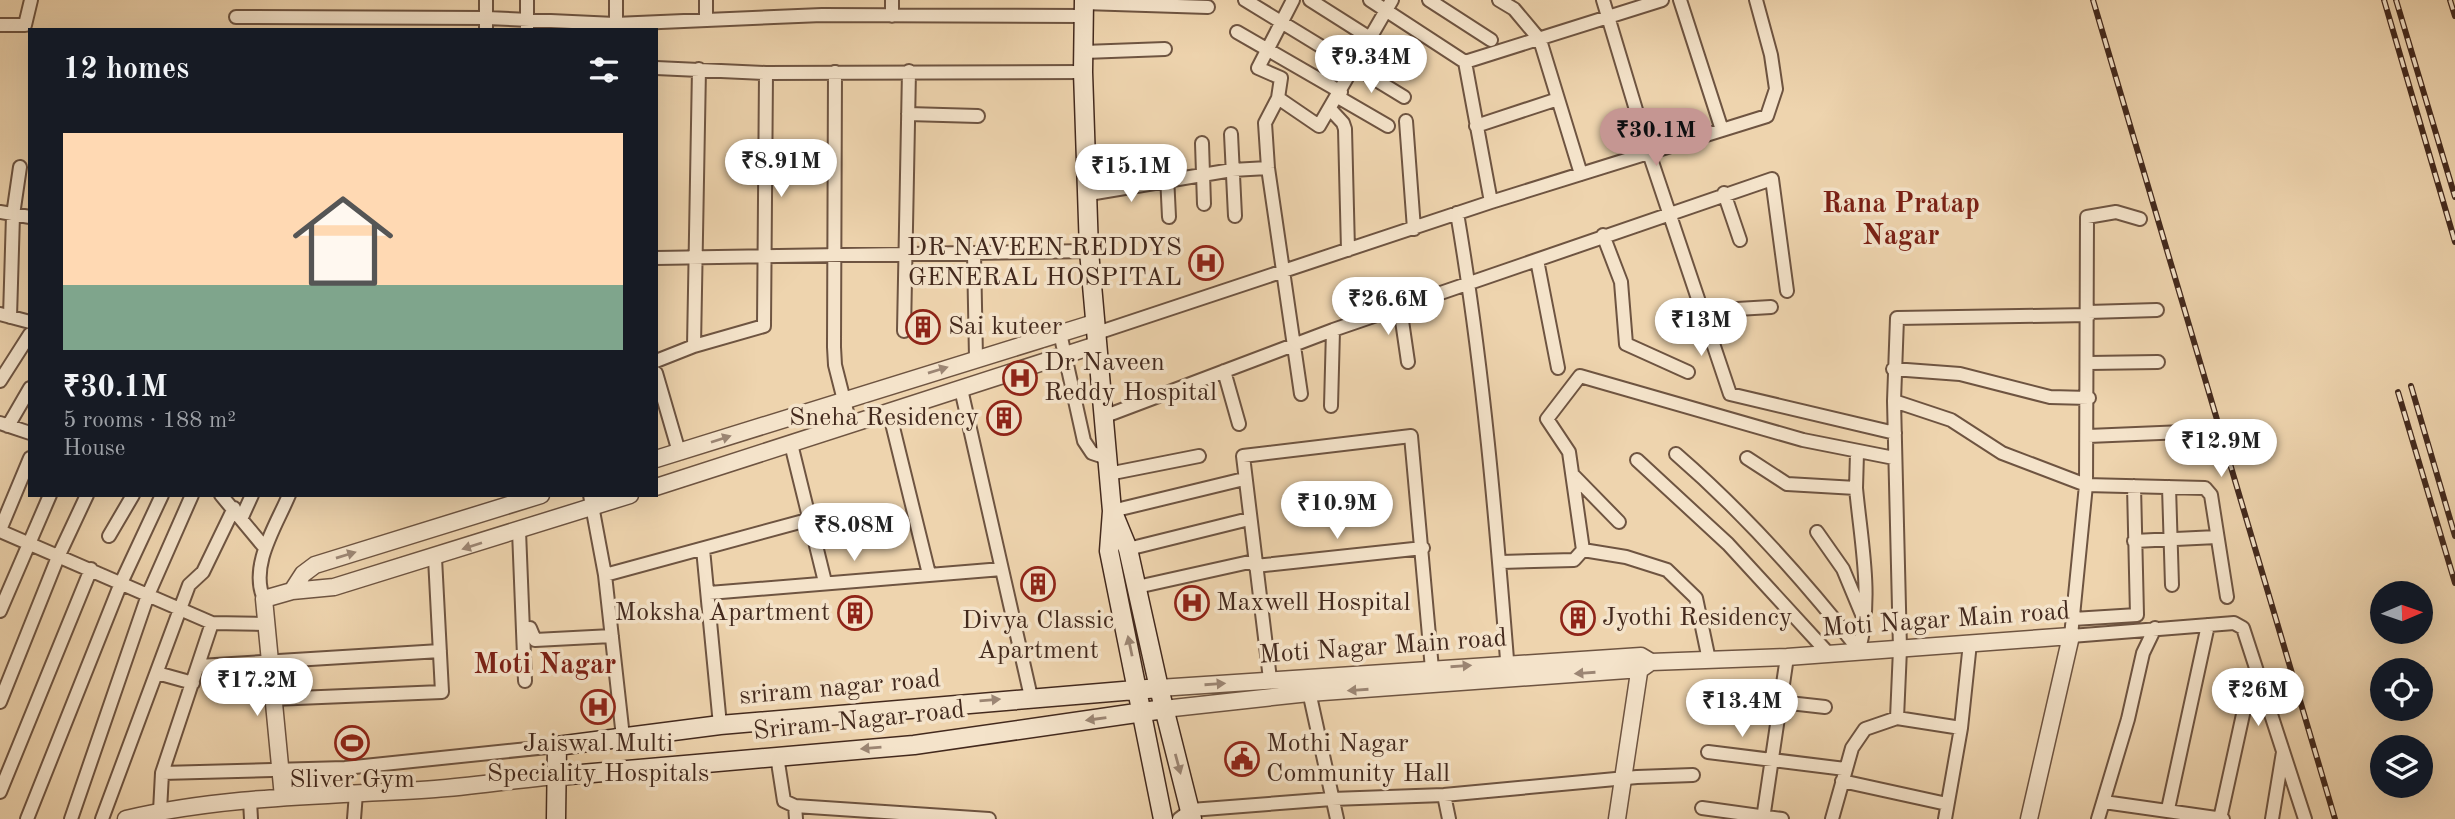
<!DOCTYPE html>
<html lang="en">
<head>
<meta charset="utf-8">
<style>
  body { margin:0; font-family:"Old Standard TT",serif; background:#242831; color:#f1f3f6; height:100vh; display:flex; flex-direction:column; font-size:26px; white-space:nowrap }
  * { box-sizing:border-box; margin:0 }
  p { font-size:23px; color:#9ea1a6 }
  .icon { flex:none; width:38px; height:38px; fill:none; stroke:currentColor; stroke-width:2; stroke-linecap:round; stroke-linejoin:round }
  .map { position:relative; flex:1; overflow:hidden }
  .side { position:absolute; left:28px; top:28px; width:630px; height:469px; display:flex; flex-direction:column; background:#171b24; border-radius:0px; box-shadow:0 7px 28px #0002 }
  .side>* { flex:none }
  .needle { width:46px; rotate:88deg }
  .controls { position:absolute; left:2370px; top:581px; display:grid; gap:14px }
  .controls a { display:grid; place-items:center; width:63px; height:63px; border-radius:50%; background:#171b24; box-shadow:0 7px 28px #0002; font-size:35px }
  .price { position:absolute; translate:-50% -60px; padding:0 16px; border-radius:24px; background:#fff; color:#222; font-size:23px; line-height:46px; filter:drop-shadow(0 2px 4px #0008) }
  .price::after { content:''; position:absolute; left:50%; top:42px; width:21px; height:16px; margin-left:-10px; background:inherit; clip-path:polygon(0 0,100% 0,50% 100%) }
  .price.on { background:#c59692; color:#111 }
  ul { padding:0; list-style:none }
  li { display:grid; align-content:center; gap:14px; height:371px; padding:0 35px }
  li span { display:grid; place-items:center; height:217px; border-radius:0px; color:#555 }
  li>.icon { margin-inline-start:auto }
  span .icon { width:126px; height:126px; fill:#fffc; stroke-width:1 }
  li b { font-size:30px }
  h2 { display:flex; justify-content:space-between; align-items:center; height:84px; padding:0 35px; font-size:30px }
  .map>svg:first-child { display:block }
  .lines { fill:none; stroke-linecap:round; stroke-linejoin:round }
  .minor-casing { stroke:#6e5441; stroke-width:16 }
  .tertiary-casing { stroke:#6e5441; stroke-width:19 }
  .secondary-casing { stroke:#43291d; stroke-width:21 }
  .minor { stroke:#f4e3ca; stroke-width:12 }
  .tertiary { stroke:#f4e3ca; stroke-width:16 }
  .secondary { stroke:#f4e3ca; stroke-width:18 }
  .rail-casing { stroke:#43291d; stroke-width:6 }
  .rail { stroke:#f4e3ca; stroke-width:3.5; stroke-dasharray:10; stroke-linecap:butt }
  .oneway { fill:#9c8674 }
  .labels { text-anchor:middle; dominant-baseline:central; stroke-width:7; stroke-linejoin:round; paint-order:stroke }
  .poi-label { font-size:26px; fill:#43291d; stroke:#f4e3ca; text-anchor:start }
  .street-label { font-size:26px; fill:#43291d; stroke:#f4e3ca }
  .neighbourhood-label { font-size:28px; font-weight:bold; fill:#7a1f14; stroke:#f4e3ca }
</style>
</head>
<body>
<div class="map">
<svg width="2455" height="819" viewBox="0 0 2455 819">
  <rect width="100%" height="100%" fill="#eed4ae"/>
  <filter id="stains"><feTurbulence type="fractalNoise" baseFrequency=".00286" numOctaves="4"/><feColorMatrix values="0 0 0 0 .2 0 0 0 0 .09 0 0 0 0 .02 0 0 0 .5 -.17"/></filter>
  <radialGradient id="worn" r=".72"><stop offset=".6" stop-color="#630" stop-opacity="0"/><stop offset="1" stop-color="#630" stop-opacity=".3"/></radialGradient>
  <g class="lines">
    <!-- minor casing -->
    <g class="minor-casing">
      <path id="minor" d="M486 0V30
        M527 0V30
        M616 0V30
        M706 0V18
        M892 0V16
        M1245 0 1404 97
        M1310 0 1370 38
        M1370 0 1465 62 1491 202
        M1429 0 1491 40
        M1499 0 1514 9 1540 40 1581 174
        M1603 0 1649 153 1730 394 1895 433
        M1680 0 1722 130
        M1084 3 1208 7
        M236 17 487 18 615 24 822 15 1084 16
        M0 25H25L31 0
        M1237 32 1341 92
        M1368 41 1412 68
        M1084 52 1165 49
        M1465 62 1662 0
        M656 68 766 73 1083 72
        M835 72 834 347 835 365 850 424
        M1338 97 1388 126
        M1278 98 1281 78 1258 68 1293 0
        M1331 110 1343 123 1345 129 1348 250
        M908 114 978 116
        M1406 121 1414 229
        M1476 126 1558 99
        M1231 134 1235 216
        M1202 143 1204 204
        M1166 155 1169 217
        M1724 193 1740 240
        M1089 194 1232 170 1268 168
        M0 212 30 217
        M1457 213C1483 365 1496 519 1508 672
        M2140 219 2116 212 2087 217 2086 485 2071 636 2234 623 2243 628 2305 819
        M1603 235 1621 282 1626 344 1688 372
        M974 253 976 358
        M656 258 1089 251
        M1537 260 1558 368
        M1400 307 1408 362
        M1703 311 1771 307
        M2088 312 2157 310
        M0 314 30 322
        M10 317 13 215 20 167
        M904 331 909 71
        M1060 333 1084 441 1092 453 1107 458
        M1094 334 1491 202 1767 116 1776 89 1771 55 1756 0
        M694 346 699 69
        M656 361 694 346 764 326 766 73
        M2089 363 2158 362
        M1893 369 1960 374 2050 397 2089 398
        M1224 371 1239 424
        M656 373 679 452
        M0 381 30 334
        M961 389 1031 697
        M1301 394 1268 168 1265 123 1278 98 1319 126 1392 0
        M1894 401 1897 318 2089 315
        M1331 406 1333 330
        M889 411 929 574
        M1103 417 1333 330 1772 179 1787 291
        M0 423 30 433
        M8 426 30 388
        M2088 436 2208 431
        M791 444 825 582
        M1676 454C1743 512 1804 580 1859 650
        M1747 458 1787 484 1856 488 1857 453
        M1637 460 1728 544 1828 653
        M1108 474 1199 456
        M1574 476 1619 522
        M2169 487 2172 585
        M1856 488C1861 542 1873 597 1859 650
        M221 495 265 548
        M590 495 605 575 623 737
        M1112 511 1244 479
        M242 517 252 495
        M0 530 30 458
        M0 531 212 623 267 624
        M519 531 525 681
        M1817 532 1843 569 1863 617
        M109 536 133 495
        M2134 541 2217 537
        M703 549 720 725
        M1128 549 1249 519
        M1583 550 1626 557 1667 570 1696 598 1709 660
        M1501 562 1574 560 1583 550 1569 452 1547 419 1580 376 1803 440 1894 458
        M1255 566 1423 548
        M605 575 811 519
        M1137 587 1254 561
        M709 593 1002 569
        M264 599C249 566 276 526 289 495
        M0 611 50 495
        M2073 619 2137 615 2134 486
        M530 628 535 640 612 636
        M199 666 440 651
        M157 673 193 683
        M1270 679 1243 456 1411 436 1432 669
        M1308 687 1337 819
        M1726 696 1825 707
        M273 699 442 692 435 558
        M0 702 58 557 87 495
        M1897 718 1961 728
        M1708 752 1845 769
        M777 756 784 801 795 806
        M162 773 345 768 557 746
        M1842 781 1947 804
        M0 792 91 569
        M1444 795 1449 819
        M250 801 251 819
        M2104 802 2223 819
        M1702 808 1782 819
        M2168 809 2208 625
        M160 811 162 773 212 623
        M27 819 121 583 162 495
        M71 819 148 595 192 495
        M102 819 189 585 203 572 234 508
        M354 819 356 793
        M796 819 795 806 989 819
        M1179 819 1191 810 1332 799 1444 795 1637 777 1693 775
        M1763 819 1787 657
        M1832 819 1852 748 1865 729 1897 718 1900 649 1894 401 1951 420 2002 453 2086 485 2205 488 2211 495 2227 597
        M1945 819 1961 728 1970 643
        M2098 819 2128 719 2143 653 2155 628
        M2220 819 2249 687 2256 673
        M2272 819 2283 752"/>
    </g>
    <!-- tertiary casing -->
    <g class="tertiary-casing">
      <path id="tertiary" d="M656 459 1094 323
        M656 487 1096 345
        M292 591 303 574 315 565 541 495
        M1159 688 1641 656 1651 662 1787 657 2071 636 2029 819
        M1164 709 1309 693 1641 669 1651 662
        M283 797 264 599 292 591 334 587 630 495
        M126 819C227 795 332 796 435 789 476 786 517 779 558 776
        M1617 819 1641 659"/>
    </g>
    <!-- secondary casing -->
    <g class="secondary-casing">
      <path id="secondary" d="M1084 0 1083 72 1089 251 1112 511 1109 551 1163 819
        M1114 515 1128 549 1159 688 1192 819
        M558 776 914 745 1164 709
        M556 819 557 746 720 725 1159 688"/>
    </g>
    <!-- minor -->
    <use href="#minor" class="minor"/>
    <!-- tertiary -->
    <use href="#tertiary" class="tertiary"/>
    <!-- secondary -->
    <use href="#secondary" class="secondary"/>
    <!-- rail casing -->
    <g class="rail-casing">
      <path id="rail" d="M2093 0 2335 819
        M2384 0 2455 242
        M2396 0 2455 197
        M2450 0 2455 16
        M2411 386 2455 536
        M2398 392 2455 583"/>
    </g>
    <!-- rail -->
    <use href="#rail" class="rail"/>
  </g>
  <!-- one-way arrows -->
  <defs><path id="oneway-solid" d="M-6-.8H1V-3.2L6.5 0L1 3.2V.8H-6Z" transform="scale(1.75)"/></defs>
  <g class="oneway">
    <use href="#oneway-solid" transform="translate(938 370) rotate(-17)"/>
    <use href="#oneway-solid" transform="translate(721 439) rotate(-18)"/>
    <use href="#oneway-solid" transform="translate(472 546) rotate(162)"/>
    <use href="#oneway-solid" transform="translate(346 555) rotate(-17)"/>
    <use href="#oneway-solid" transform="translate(1130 646) rotate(-102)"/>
    <use href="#oneway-solid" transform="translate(1461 666) rotate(-4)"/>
    <use href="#oneway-solid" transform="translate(1585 673) rotate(176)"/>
    <use href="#oneway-solid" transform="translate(1215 684) rotate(-4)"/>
    <use href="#oneway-solid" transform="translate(1358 690) rotate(176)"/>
    <use href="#oneway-solid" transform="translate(990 700) rotate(-5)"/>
    <use href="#oneway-solid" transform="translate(1096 719) rotate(172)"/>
    <use href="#oneway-solid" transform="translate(871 748) rotate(175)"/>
    <use href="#oneway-solid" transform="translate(1178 764) rotate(75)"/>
  </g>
  <!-- icons -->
  <defs>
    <g id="hospital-ring" transform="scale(1.75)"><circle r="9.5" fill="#f4e3ca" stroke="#8f2418" stroke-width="1.5"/><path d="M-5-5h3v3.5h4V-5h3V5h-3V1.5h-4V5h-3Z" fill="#8f2418"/></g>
    <g id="building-ring" transform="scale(1.75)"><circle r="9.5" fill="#f4e3ca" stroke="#8f2418" stroke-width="1.5"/><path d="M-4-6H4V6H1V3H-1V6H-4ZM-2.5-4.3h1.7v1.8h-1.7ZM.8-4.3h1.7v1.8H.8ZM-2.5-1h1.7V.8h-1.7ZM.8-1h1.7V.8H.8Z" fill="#8f2418"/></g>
    <g id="stadium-ring" transform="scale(1.75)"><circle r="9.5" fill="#f4e3ca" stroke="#8f2418" stroke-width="1.5"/><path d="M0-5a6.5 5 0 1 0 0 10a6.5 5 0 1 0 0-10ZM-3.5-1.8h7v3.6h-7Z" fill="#8f2418"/></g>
    <g id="civic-ring" transform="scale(1.75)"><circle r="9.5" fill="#f4e3ca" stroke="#8f2418" stroke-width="1.5"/><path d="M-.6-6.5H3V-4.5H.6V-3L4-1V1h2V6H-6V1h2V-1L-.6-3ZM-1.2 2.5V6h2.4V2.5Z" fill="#8f2418"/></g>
  </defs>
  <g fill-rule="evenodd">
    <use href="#hospital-ring" x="1206" y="263"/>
    <use href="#building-ring" x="923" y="327"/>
    <use href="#hospital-ring" x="1020" y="378"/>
    <use href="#building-ring" x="1004" y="418"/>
    <use href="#building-ring" x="1038" y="584"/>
    <use href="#hospital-ring" x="1192" y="603"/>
    <use href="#building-ring" x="855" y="613"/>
    <use href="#building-ring" x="1578" y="618"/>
    <use href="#hospital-ring" x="598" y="707"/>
    <use href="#stadium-ring" x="352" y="743"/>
    <use href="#civic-ring" x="1242" y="759"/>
  </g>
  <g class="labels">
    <!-- poi labels -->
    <g class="poi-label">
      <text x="1182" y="248" text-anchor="end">DR NAVEEN REDDYS<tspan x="1182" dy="30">GENERAL HOSPITAL</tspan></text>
      <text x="948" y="327">Sai kuteer</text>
      <text x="1044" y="363">Dr Naveen<tspan x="1044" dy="30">Reddy Hospital</tspan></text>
      <text x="979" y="418" text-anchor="end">Sneha Residency</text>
      <text x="1216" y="603">Maxwell Hospital</text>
      <text x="830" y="613" text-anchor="end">Moksha Apartment</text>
      <text x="1602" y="618">Jyothi Residency</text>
      <text x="1038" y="621" text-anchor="middle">Divya Classic<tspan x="1038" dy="30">Apartment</tspan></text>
      <text x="598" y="744" text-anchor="middle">Jaiswal Multi<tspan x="598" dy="30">Speciality Hospitals</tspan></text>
      <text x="1266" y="744">Mothi Nagar<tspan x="1266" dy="30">Community Hall</tspan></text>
      <text x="352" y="780" text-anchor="middle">Sliver Gym</text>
    </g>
    <!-- street labels -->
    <g class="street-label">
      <text transform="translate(1946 620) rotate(-4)">Moti Nagar Main road</text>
      <text transform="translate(1383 647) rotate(-4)">Moti Nagar Main road</text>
      <text transform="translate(840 688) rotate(-5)">sriram nagar road</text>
      <text transform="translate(859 721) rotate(-6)">Sriram Nagar road</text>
    </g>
    <!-- neighbourhood labels -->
    <g class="neighbourhood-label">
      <text x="1901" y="205">Rana Pratap<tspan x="1901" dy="32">Nagar</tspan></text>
      <text x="545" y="666">Moti Nagar</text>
    </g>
  </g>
  <rect width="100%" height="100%" filter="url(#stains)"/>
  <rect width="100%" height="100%" fill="url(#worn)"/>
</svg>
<div class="controls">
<a><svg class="needle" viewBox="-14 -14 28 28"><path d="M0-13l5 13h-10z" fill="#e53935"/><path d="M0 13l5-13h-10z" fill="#9ea1a6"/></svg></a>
<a><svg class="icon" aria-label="locate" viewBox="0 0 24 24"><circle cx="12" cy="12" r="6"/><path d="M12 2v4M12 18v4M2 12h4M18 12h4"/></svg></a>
<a><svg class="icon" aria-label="layers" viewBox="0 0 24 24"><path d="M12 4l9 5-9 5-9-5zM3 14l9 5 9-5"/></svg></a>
</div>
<b class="price" style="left:1371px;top:95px">₹9.34M</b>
<b class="price on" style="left:1656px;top:168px">₹30.1M</b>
<b class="price" style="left:781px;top:199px">₹8.91M</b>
<b class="price" style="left:1131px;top:204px">₹15.1M</b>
<b class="price" style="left:1388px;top:337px">₹26.6M</b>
<b class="price" style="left:1701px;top:358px">₹13M</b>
<b class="price" style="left:2221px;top:479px">₹12.9M</b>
<b class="price" style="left:1337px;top:541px">₹10.9M</b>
<b class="price" style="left:854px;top:563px">₹8.08M</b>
<b class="price" style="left:257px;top:718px">₹17.2M</b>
<b class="price" style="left:2258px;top:728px">₹26M</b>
<b class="price" style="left:1742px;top:739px">₹13.4M</b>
<section class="side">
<h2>12 homes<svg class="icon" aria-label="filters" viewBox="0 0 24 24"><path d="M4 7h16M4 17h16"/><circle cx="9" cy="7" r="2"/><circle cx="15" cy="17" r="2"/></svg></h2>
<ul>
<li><span style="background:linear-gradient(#ffd9b3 70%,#7fa58c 0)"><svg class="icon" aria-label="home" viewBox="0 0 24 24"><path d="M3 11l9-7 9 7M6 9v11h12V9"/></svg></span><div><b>₹30.1M</b><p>5 rooms · 188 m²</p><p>House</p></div></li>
</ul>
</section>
</div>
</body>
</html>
